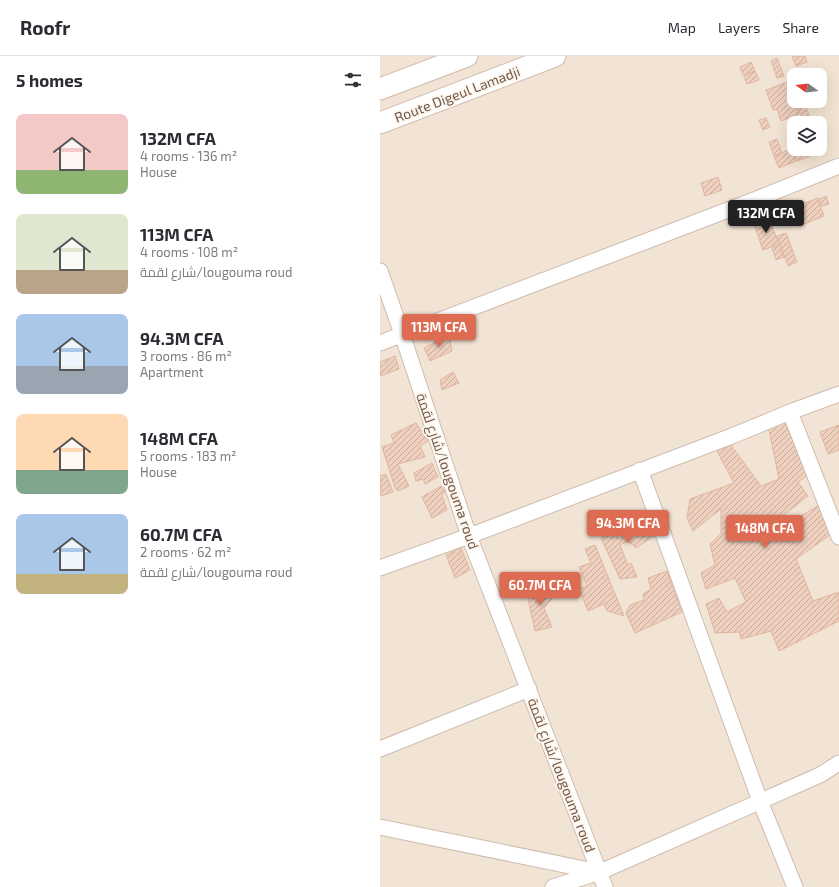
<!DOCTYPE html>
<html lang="en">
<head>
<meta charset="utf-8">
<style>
  body { margin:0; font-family:"Exo 2",Cairo,sans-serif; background:#f7f7f7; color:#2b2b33; height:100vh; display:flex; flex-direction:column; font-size:15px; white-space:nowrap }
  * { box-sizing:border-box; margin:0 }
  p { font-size:13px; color:#7c7c81 }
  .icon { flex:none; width:22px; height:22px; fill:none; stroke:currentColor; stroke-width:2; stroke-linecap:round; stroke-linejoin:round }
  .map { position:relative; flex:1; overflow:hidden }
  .sheet { display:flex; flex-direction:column; background:#fff; width:380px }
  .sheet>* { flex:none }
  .needle { width:26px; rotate:285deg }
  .fabs { position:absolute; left:407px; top:12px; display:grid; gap:8px }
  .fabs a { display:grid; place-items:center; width:40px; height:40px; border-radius:8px; background:#fff; box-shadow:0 4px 16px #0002; font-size:20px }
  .price { position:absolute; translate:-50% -34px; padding:0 9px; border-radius:4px; background:#de6c52; color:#fff; font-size:13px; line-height:26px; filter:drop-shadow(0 1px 2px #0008) }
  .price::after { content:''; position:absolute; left:50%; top:24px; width:12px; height:9px; margin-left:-6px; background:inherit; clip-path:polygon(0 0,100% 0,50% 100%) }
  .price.on { background:#222; color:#fff }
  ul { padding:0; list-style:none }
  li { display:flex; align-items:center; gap:12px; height:100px; padding:0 16px }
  li span { display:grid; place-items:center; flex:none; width:112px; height:80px; border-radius:8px; color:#555 }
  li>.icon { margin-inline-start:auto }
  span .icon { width:48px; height:48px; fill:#fffc; stroke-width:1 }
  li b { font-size:17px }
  h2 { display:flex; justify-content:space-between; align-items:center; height:48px; padding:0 16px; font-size:17px }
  header { display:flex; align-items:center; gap:24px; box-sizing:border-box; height:56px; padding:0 20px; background:#fff; border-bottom:1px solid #e1e1e2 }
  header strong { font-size:19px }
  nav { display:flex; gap:22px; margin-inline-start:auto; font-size:14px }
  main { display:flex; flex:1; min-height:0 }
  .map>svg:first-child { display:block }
  .residential { fill:#f2e4d4; fill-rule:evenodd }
  .building { fill:url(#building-hatch); stroke:#e0b6a0 }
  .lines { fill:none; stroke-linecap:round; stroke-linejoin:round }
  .street-casing { stroke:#cebcaf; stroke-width:17 }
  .secondary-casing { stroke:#d1bbad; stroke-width:23 }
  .street { stroke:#fff; stroke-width:15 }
  .secondary { stroke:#fff; stroke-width:21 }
  .labels { text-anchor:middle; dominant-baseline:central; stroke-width:3.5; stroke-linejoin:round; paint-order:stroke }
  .street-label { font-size:14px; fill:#72584c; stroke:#fef6ec }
</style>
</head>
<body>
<header>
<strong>Roofr</strong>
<nav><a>Map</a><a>Layers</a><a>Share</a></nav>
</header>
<main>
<section class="sheet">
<h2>5 homes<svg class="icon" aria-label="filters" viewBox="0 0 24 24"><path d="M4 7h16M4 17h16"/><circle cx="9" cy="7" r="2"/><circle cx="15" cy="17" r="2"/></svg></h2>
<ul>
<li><span style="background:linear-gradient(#f6c9c9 70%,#8fb573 0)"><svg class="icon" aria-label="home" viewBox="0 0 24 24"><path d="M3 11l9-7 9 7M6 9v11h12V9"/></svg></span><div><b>132M CFA</b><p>4 rooms · 136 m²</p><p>House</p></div></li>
<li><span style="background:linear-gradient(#dfe7d0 70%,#b9a48a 0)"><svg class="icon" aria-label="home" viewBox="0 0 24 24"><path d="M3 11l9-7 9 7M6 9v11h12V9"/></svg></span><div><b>113M CFA</b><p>4 rooms · 108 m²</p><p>شارع لقمة/lougouma roud</p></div></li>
<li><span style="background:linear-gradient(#a9c7e8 65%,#9aa5b1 0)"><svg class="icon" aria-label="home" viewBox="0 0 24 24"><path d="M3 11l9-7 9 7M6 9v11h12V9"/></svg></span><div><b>94.3M CFA</b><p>3 rooms · 86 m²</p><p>Apartment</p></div></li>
<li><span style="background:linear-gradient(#ffd9b3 70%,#7fa58c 0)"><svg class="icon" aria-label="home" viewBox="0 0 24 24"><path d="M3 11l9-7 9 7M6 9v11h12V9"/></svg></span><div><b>148M CFA</b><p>5 rooms · 183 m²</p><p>House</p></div></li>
<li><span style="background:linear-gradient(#a9c7e8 75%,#c2b280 0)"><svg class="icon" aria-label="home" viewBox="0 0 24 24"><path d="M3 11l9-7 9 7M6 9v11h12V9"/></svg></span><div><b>60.7M CFA</b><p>2 rooms · 62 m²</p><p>شارع لقمة/lougouma roud</p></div></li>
</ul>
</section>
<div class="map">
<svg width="459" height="831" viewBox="0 0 459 831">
  <defs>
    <pattern id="building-hatch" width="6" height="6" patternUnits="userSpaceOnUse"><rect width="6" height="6" fill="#efd0bf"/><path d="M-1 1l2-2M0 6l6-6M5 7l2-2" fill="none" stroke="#c6ac9d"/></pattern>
  </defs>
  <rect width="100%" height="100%" fill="#fbf2e6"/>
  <!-- residential -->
  <path class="residential" d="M0 0H459V831H0ZM414 19H440V45H414ZM414 67H440V93H414Z"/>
  <!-- building -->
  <path class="building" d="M415 0H425L427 6 416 10 412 1Z
    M397 2 404 20 397 22 391 5Z
    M371 6 375 15 363 19 360 11Z
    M375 15 379 24 367 28 364 20Z
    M408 26 419 58 401 65 397 53 393 54 386 34Z
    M425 50 433 67H425L418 53Z
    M386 62 390 71 383 74 379 64Z
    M397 83 402 97 394 100 389 86Z
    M414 89V93H433L435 98 417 105 411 90Z
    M411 93 416 105 399 112 394 100Z
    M338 121 342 134 325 140 321 127Z
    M446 140 449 148 441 150 439 143Z
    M438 142 444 160 422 169 415 151Z
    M389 162 399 188 383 194 374 168Z
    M406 177 417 206 408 210 397 180Z
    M400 189 404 201 396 204 392 192Z
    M69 279 72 295 50 305 44 292Z
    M15 300 19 313 0 320V306Z
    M73 316 79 327 62 334 60 324Z
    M36 367 48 385 40 390 45 401 18 408 29 430 18 435 15 432 2 391 14 387 11 379Z
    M405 367 429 418 418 426 428 440 400 462 404 470 441 448 450 479 416 503 433 545 459 536V565L399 595 391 575 361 583 359 576 335 577 326 548 339 542 347 556 366 546 355 522 326 533 321 517 335 509 330 488 341 478V453L313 475 307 462 310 443 354 427 337 395 350 388 381 430 399 423 388 369Z
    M459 369V394L448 398 440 376Z
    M52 407 58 421 45 428 43 423 36 425 34 417Z
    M6 418 13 436 1 440 0 420Z
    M61 430 65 436 62 440 67 454 52 462 42 441Z
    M269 460 278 477 256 492 248 485 240 489 248 509 251 507 257 521 240 523 221 482 234 475 239 483 242 482 238 474 243 469Z
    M215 489 244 560 227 555 224 548 208 555 199 533 207 530 199 511 211 507 205 493Z
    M81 492 90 514 75 522 66 499Z
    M287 515 302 556 255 577 246 557 250 549 264 544 263 538 271 533 268 522Z
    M157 527 162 534 170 532 176 538 164 552 172 571 155 575 146 533Z"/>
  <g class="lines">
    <!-- street casing -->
    <g class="street-casing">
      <path id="street" d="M0 215 22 278 89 480 225 831
        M0 287 374 144 459 110
        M410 356 459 481
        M260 414 380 745 415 831
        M0 512 89 480 352 380 410 356 459 338
        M0 693 149 633
        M0 771 219 816
        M173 831 220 816 440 719 459 707"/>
    </g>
    <!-- secondary casing -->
    <g class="secondary-casing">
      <path id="secondary" d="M0 33 87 0
        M0 67 175 0"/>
    </g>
    <!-- street -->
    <use href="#street" class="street"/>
    <!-- secondary -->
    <use href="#secondary" class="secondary"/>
  </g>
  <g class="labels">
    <!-- street labels -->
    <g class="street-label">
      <text transform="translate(77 38) rotate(-21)">Route Digeul Lamadji</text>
      <text transform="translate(68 415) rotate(71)">شارع لقمة/lougouma roud</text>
      <text transform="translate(182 719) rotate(69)">شارع لقمة/lougouma roud</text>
    </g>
  </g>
</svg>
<div class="fabs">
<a><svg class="needle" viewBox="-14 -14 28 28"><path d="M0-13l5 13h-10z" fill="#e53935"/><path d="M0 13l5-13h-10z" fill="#7c7c81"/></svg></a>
<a><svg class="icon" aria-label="layers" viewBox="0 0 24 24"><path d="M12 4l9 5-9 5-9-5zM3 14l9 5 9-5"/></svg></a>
</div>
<b class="price on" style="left:386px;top:178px">132M CFA</b>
<b class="price" style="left:59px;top:292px">113M CFA</b>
<b class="price" style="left:248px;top:488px">94.3M CFA</b>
<b class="price" style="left:385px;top:493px">148M CFA</b>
<b class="price" style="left:160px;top:550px">60.7M CFA</b>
</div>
</main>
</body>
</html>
